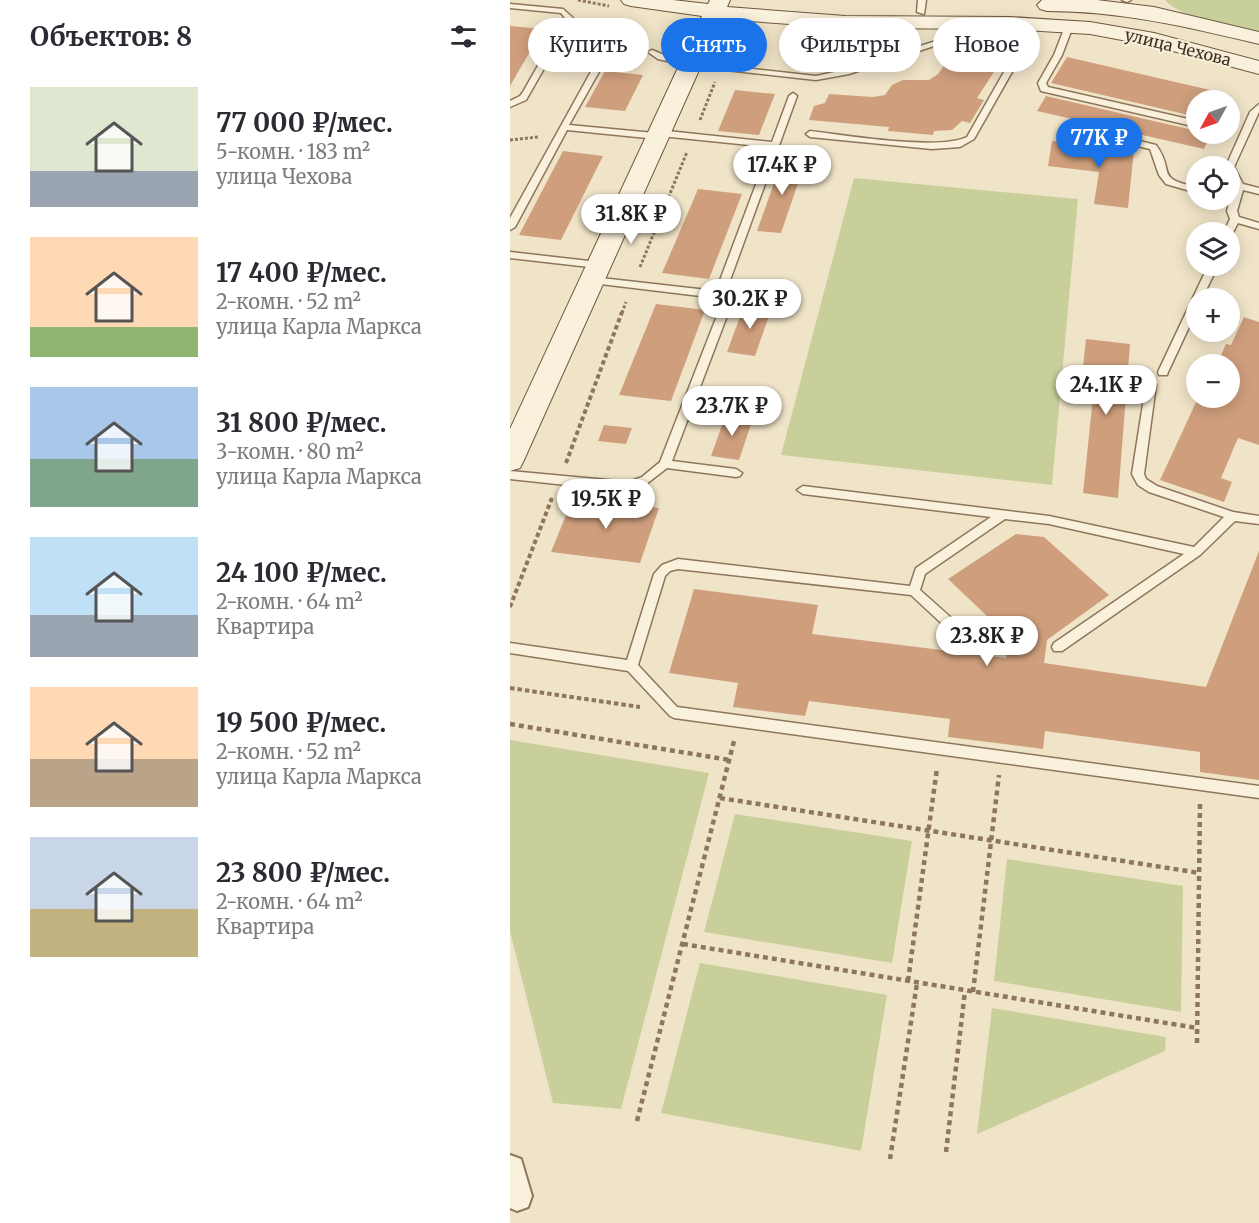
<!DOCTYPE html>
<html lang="ru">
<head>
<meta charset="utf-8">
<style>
  body { margin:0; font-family:Merriweather,serif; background:#f2f2f3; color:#2b2b33; height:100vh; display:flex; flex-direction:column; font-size:22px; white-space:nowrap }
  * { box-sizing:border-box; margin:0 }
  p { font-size:20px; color:#7c7c81 }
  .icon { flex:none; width:33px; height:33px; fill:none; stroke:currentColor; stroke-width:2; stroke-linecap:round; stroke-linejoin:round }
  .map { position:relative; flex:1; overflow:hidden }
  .drawer { display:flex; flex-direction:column; background:#fff; width:510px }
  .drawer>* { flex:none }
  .banner { position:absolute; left:18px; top:18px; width:570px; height:54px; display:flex; gap:12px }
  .needle { width:39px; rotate:230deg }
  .fabs { position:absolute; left:676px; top:90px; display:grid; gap:12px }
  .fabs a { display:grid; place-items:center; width:54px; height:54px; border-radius:50%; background:#fff; box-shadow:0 3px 15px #0003; font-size:30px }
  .price { position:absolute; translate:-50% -51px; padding:0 14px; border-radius:21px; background:#fff; color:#222; font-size:20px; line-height:39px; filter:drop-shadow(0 2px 3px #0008) }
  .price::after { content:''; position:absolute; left:50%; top:36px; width:18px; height:14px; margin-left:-9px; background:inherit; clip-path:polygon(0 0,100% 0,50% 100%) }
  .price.on { background:#1a73e8; color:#fff }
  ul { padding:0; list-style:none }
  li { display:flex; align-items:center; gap:18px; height:150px; padding:0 30px }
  li span { display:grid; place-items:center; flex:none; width:168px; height:120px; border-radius:0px; color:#555 }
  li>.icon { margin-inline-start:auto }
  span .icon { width:72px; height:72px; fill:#fffc; stroke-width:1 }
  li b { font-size:26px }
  h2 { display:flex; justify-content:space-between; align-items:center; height:72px; padding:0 30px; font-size:26px }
  .chip { padding:0 21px; border-radius:27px; background:#fff; box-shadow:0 3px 15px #0003; font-size:21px; line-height:54px }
  .chip.on { background:#1a73e8; color:#fff }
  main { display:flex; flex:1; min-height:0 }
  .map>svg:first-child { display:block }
  .green { fill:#c9cf9b }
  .building { fill:#cf9f7d }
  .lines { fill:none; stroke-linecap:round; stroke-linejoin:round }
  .lane-casing { stroke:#8d765c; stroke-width:3 }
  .street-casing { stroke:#8d765c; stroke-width:4 }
  .secondary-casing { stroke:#6f573f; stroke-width:2 }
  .path-far2 { stroke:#8d765c; stroke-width:3; stroke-dasharray:3 2; stroke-linecap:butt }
  .path-far1 { stroke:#8d765c; stroke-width:4; stroke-dasharray:4.5 3; stroke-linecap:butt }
  .path { stroke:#8d765c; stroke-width:4.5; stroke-dasharray:5 4; stroke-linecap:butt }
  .lane { fill:#faf1dc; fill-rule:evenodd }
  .street { fill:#faf1dc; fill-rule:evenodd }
  .secondary { fill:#faf1dc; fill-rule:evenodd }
  .labels { text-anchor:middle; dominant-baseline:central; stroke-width:4.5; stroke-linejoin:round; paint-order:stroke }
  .far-street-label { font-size:16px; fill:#3d2e20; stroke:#f7eed8 }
</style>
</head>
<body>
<main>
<section class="drawer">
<h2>Объектов: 8<svg class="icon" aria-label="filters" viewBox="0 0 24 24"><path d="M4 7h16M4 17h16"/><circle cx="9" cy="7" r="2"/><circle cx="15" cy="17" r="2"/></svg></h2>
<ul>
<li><span style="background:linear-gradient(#dfe7d0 70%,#9aa5b1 0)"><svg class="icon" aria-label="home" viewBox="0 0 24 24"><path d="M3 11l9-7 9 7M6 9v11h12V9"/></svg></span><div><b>77 000 ₽/мес.</b><p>5-комн. · 183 m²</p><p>улица Чехова</p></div></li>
<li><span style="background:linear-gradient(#ffd9b3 75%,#8fb573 0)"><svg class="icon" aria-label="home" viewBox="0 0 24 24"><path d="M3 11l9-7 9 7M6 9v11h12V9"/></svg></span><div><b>17 400 ₽/мес.</b><p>2-комн. · 52 m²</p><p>улица Карла Маркса</p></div></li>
<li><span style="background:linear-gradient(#a9c7e8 60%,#7fa58c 0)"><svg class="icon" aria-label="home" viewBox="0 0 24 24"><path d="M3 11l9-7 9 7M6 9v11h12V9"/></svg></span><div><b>31 800 ₽/мес.</b><p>3-комн. · 80 m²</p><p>улица Карла Маркса</p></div></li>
<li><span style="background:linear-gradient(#bfe0f5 65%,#9aa5b1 0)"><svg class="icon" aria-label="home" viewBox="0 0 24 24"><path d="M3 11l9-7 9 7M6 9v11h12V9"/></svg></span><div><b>24 100 ₽/мес.</b><p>2-комн. · 64 m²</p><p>Квартира</p></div></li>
<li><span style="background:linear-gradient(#ffd9b3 60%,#b9a48a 0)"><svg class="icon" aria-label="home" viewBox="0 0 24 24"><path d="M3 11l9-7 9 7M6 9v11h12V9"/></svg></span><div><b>19 500 ₽/мес.</b><p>2-комн. · 52 m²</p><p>улица Карла Маркса</p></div></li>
<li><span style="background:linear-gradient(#c9d6e8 60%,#c2b280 0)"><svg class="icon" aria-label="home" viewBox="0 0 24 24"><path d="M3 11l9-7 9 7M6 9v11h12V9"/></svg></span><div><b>23 800 ₽/мес.</b><p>2-комн. · 64 m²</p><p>Квартира</p></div></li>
</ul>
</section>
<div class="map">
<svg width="749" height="1223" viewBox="0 0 749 1223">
  <rect width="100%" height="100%" fill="#f0e4c8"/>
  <!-- green -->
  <path class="green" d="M655 0H749V32C723 26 672 20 655 0Z
    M344 178 568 199 542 485 271 455Z
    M0 740 199 773 111 1109 43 1103 0 931Z
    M225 814 402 841 382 963 194 932Z
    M497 859 673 886 671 1012 484 981Z
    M190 963 377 995 351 1151 151 1113Z
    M482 1008 656 1037 655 1051 467 1134Z"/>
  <!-- building -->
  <path class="building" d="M0 26 33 29 0 86Z
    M444 52 460 55 468 52 493 58 467 98 474 100 460 123 452 121 442 130 424 131 423 135 378 131 379 127 299 120 304 106 315 103 319 94 363 97 375 95 382 85 393 80H419L428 74Z
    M557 57 713 93 709 100H687V117L541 83Z
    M95 71 133 75 115 111 75 107Z
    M225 90 265 94 249 135 208 131Z
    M536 96 687 131V134H701L694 149 527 111Z
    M542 141 624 150 618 208 584 204 589 172 538 166Z
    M53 151 93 156 51 240 9 235Z
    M273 158 296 160 271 233 247 231Z
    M188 189 232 194 199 279 152 273Z
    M235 303 262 307 245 356 217 352Z
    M146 304 195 310 161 401 109 395Z
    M734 317 749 322V445L728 438 711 478 722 482 714 502 650 480 688 398H720V364H707L716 344 721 345Z
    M576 339 620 344 608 498 573 493 586 368 573 367Z
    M216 414 243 418 229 460 201 456Z
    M94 425 122 428 116 444 88 441Z
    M63 498 149 508 130 563 41 552Z
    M506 534 534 537 599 595 537 640 534 663 696 687 749 551V780L690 772V752L535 731 533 749 438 737 440 719 299 701 295 716 223 707 228 683 159 673 184 589 308 605 302 634 496 658 497 635 438 579Z"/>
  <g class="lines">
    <!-- lane casing -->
    <g class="lane-casing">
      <path id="lane" d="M408 0H416L414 14 407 12Z
        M612 0H621L617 2Z
        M0 4 53 9 63 18 16 100 0 107V101L10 96 13 92 55 18 51 13 0 8Z
        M513 21 520 23V36L515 49 464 139 450 147 422 149 300 137 296 134 300 131C334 135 429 151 457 137L506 51 442 44 427 45 339 74 306 80 179 66 148 59 138 52 142 50 154 55 179 62 306 76 334 70 426 41 442 40 508 46 512 36Z
        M556 24 563 26 552 55 536 83 538 87 687 121V127L531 91 528 83 544 55Z
        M83 68 90 70 59 125 144 133 148 130 262 142 279 96 283 93 287 96 215 294 220 300V308L162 461 226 469 232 473 230 476 226 477 157 468 135 485 112 491 0 479V471L119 482 132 477 150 462 210 308V301L207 298 82 283 77 280 82 277 206 291 260 147 151 136 147 139 57 130 5 227 0 230V218Z
        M749 104V112L724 167 733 184 749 188V194L733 190 727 211 729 217 749 223V229L728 223 722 234 720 235V232H714L720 219 717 211 724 186 720 176V166H716L740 112Z
        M562 125 646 145C666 172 643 178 687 187V193L656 184 649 175 640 149 559 130V126Z
        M0 252 88 262 93 265 88 268 0 258Z
        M698 266H708L692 298H687V310L658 372 657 375H649L648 372Z
        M641 381 646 385 634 474 636 479 647 486 723 512 749 516V524L725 521 690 555 552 651H544L542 647 544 643 674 554 539 524 495 519 415 574 410 590 465 639 467 643 465 647H457L401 595 168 569 160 571 155 576 128 665 167 707 749 786V798L164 718 160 716 118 671 0 653V643L117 660 144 574 152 565 168 559 400 586 406 568 481 517 293 494 287 490 293 486 539 516 684 547 714 517 639 492 628 485 622 474 636 385Z"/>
    </g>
    <!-- street casing -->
    <g class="street-casing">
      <path id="street" d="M0 1155 11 1159 22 1196 18 1207 7 1211 0 1208Z"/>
    </g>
    <!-- secondary casing -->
    <g class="secondary-casing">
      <path id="secondary" d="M111 0H163L198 4 200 0H220L217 7 335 16 500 17 580 22 644 33 749 61V74L644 46 580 34 500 29 335 28 212 19 14 460 10 468 0 471V429L192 16 121 6 114 4Z
        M587 0 644 7 749 32V44C678 27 610 11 537 11L530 9 527 5 532 0Z"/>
    </g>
    <!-- path-far2 -->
    <path class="path-far2" d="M68 0 99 6
      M190 120 205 82
      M0 140 28 137
      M130 267 177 152
      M112 313 116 302"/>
    <!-- path-far1 -->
    <path class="path-far1" d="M56 463 112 312
      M0 607 42 498
      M0 688 130 707"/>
    <!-- path -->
    <path class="path" d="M0 724 220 760
      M210 798 690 873
      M173 944 687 1028
      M398 981 427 768
      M463 992 489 775
      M687 1043 690 803
      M127 1121 224 741
      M436 1152 455 991
      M380 1159 407 983"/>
    <!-- lane -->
    <use href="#lane" class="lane"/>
    <!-- street -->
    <use href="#street" class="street"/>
    <!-- secondary -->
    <use href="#secondary" class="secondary"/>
  </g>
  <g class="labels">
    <!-- far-street labels -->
    <g class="far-street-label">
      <text transform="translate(668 47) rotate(14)">улица Чехова</text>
    </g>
  </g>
</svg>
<div class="fabs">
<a><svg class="needle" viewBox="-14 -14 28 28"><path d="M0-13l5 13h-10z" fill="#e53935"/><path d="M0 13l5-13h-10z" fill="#7c7c81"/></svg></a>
<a><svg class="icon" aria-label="locate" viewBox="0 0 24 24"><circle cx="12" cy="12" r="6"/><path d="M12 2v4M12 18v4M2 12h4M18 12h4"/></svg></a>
<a><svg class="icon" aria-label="layers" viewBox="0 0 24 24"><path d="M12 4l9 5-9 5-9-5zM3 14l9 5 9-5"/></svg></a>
<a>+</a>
<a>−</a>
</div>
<b class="price on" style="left:589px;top:169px">77K ₽</b>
<b class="price" style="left:272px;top:196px">17.4K ₽</b>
<b class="price" style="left:121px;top:245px">31.8K ₽</b>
<b class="price" style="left:240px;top:330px">30.2K ₽</b>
<b class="price" style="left:596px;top:416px">24.1K ₽</b>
<b class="price" style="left:222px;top:437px">23.7K ₽</b>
<b class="price" style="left:96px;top:530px">19.5K ₽</b>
<b class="price" style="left:477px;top:667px">23.8K ₽</b>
<div class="banner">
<a class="chip">Купить</a>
<a class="chip on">Снять</a>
<a class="chip">Фильтры</a>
<a class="chip">Новое</a>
</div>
</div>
</main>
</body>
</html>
